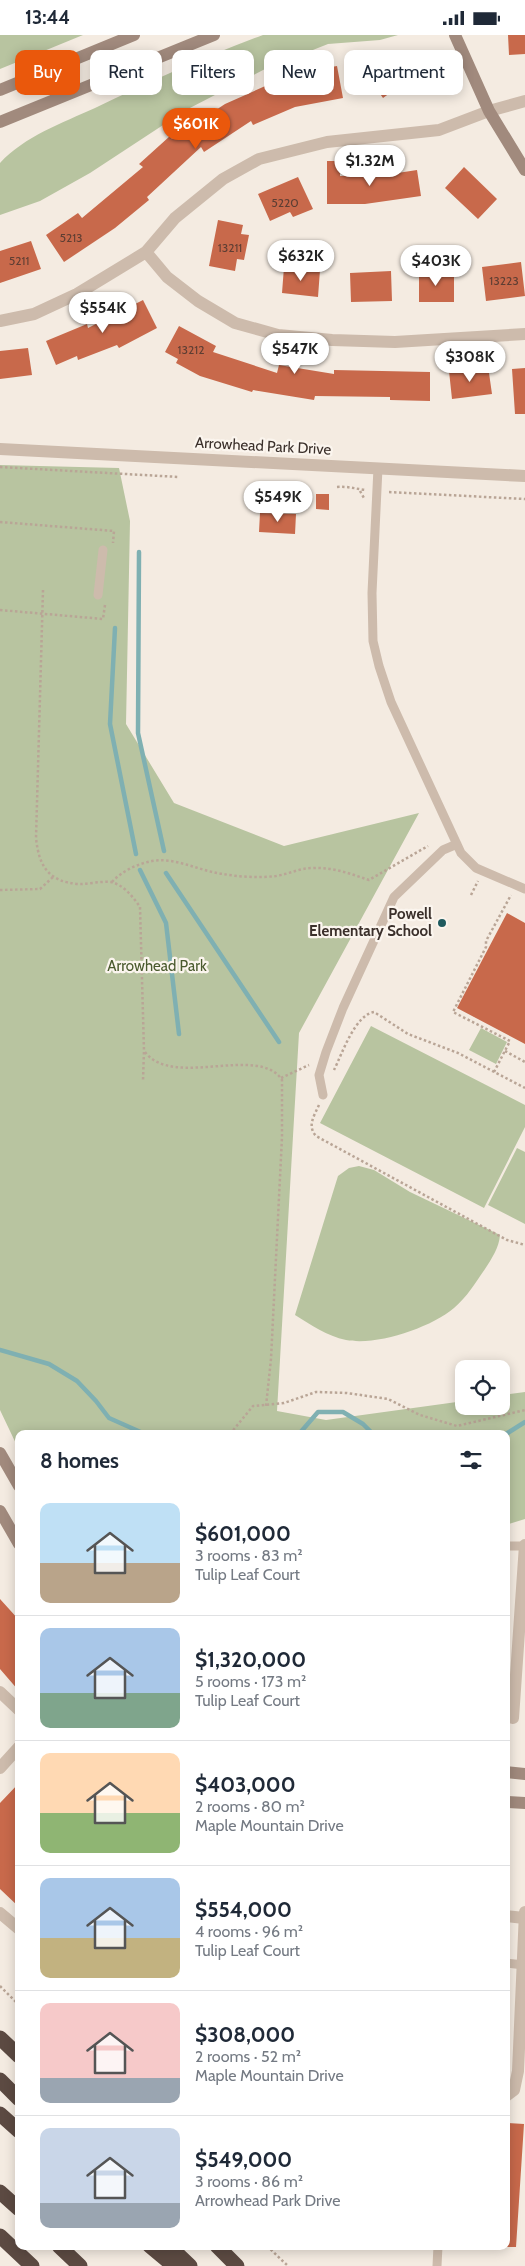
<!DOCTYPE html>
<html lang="en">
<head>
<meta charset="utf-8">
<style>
  body { margin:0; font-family:Cabin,sans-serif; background:#f2f2f3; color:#1f2937; height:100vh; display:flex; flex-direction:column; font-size:19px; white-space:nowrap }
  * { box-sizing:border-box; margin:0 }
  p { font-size:16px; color:#747a83 }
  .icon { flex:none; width:28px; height:28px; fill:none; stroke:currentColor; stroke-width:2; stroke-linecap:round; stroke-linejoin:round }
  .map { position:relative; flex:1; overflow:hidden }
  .panel { position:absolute; left:15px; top:1395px; width:495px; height:820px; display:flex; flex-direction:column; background:#fff; border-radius:10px; box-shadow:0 2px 12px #0003 }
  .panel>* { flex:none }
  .guide { position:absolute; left:15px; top:15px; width:495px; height:45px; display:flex; gap:10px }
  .fabs { position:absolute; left:455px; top:1325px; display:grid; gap:10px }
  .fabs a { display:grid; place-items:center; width:55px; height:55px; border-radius:10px; background:#fff; box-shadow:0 2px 12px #0003; font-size:25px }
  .price { position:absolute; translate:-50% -42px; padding:0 11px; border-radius:18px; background:#fff; color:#222; font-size:16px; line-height:32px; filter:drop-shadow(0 1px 2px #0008) }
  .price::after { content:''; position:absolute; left:50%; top:30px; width:15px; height:11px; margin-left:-8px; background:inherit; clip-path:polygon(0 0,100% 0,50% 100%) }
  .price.on { background:#ea580c; color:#fff }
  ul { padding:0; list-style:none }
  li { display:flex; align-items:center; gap:15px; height:125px; padding:0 25px }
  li+li { border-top:1px solid #e0e1e3 }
  li span { display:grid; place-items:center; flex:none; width:140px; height:100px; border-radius:10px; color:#555 }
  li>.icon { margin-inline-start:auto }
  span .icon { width:60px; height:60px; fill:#fffc; stroke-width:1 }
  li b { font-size:21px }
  h2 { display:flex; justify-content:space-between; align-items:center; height:60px; padding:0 25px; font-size:21px }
  .pill { padding:0 18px; border-radius:10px; background:#fff; box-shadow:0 2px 12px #0003; font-size:18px; line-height:45px }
  .pill.on { background:#ea580c; color:#fff }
  .status { display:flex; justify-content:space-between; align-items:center; height:35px; padding:0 25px; background:#fff; direction:ltr }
  .status svg { height:14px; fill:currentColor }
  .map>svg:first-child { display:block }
  .green { fill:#b8c4a0 }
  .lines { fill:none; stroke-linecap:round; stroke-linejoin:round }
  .stream { stroke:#7fb0b2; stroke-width:4.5 }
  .building { fill:#c8694b }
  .path { stroke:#b9a596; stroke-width:2.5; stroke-dasharray:2.5 2.5; stroke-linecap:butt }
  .lane { stroke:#cdbbac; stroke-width:9 }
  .street { stroke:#cdbbac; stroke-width:12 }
  .secondary { stroke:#a18a7d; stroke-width:12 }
  .highway { stroke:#5c4a42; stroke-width:15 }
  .poi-dot { fill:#1f5a5e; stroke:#fbf5ee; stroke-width:2 }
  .labels { text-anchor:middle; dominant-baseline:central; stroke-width:4.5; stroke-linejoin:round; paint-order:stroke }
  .number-label { font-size:12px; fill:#5e3e33 }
  .street-label { font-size:15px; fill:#3b302b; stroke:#fbf5ee }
  .poi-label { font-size:15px; font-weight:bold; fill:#3b302b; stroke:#fbf5ee; text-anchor:end }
  .park-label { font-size:15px; fill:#4a5a2e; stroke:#fbf5ee }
</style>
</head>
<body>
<div class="status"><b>13:44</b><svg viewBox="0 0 49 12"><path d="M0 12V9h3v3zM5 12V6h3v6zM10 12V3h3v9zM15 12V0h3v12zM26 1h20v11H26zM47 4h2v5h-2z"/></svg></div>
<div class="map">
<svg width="525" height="2231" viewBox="0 0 525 2231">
  <rect width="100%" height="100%" fill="#f4ebe1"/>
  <!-- green -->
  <path class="green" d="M0 0H83L0 34Z
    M263 0H398L380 5 328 9 265 34 186 75 90 138 40 166 0 180V128C25 101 62 88 95 73 150 47 205 21 263 0Z
    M0 430 119 433 130 486 126 689 174 768 284 811 419 778 299 998 277 1376 326 1385 464 1366V1371H501V1360L525 1357V1484L506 1490V1399H19V1415L0 1375Z
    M371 991 525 1070V1092L484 1173 320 1088Z
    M481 993 507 1007 496 1029 469 1015Z
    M517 1113 525 1117V1189L488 1170Z
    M359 1131 374 1135 410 1157 500 1200C499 1213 492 1223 485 1234 476 1247 467 1262 454 1273 430 1293 377 1311 346 1305 327 1301 311 1290 295 1280L338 1141 349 1133Z"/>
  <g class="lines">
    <!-- stream -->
    <path class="stream" d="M139 517 138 698 164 816
      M115 593 110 689 136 819
      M140 835 166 888 179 999
      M166 838 279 1007
      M0 1315 49 1329 77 1346 96 1366 109 1383 145 1399
      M299 1399 318 1377H343L363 1389 373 1399
      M506 1399 525 1387"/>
  </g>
  <!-- building -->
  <path class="building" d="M508 0H525V19L509 20Z
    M403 15 419 37 383 63 367 40Z
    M313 21 315 35 337 31 343 63 295 72 253 90 251 86 204 117 201 112 147 162 149 165 115 193 64 227 46 200 78 178 82 183 143 132 139 129 170 101 172 104 225 69 299 36 296 24Z
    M327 126H340V141H378L417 135 421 161 365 169H327Z
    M464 132 497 164 478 184 445 153Z
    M298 142 313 174 293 182 290 177 270 186 258 159Z
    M218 185 243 190 241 199 249 200 244 225 237 224 235 236 209 231Z
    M31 206 41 234 0 248V216Z
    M521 227 525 261 486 266 482 232Z
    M284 232 320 235 318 262 282 258Z
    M391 236 392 266 351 267 350 238Z
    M419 237H454V267H419Z
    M143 265 157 293 119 313 117 310 78 325 77 321 56 330 46 306 87 289 88 293Z
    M179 291 216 311 213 317 277 338 279 330 334 339V335L430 337V366L390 365V362L315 361 314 365 253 355 252 357 200 341 176 328 178 324 165 317Z
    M28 313 32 340 0 344V316Z
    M488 331 492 359 452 364 449 336Z
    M525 333V379H515L512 334Z
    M316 459H329V475L316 474Z
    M260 478 296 479 295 499 259 497Z
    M507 878 525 888V1009L457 973Z
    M0 1564 19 1585V1656L0 1634Z
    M19 1748V1872L0 1854V1768Z
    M506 2088 524 2089 516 2212H506Z"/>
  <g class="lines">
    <!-- path -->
    <path class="path" d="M0 432 179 442
      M337 452C348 451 356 454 366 455
      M360 456 364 463
      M389 457 525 464
      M0 487 114 496 113 508
      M43 555 36 803C39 832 49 847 79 849 89 849 101 846 111 847 124 850 133 862 140 872L144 1016 143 1045
      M0 575 103 584 105 570
      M112 847C122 836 137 829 152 826 176 822 199 836 223 839 240 842 259 843 276 841 289 839 300 833 313 833 333 832 351 839 369 845L428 811
      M0 855 40 854 53 842
      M471 860 478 846
      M505 1016 525 1027
      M145 1017C173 1054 259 1009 282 1045V1102L271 1324 266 1371
      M334 1035C342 1019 355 980 374 977L408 999 458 1018 525 1053
      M494 1037 510 1006 453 977 486 912V906L511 860
      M281 1043 309 1030
      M319 1070C314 1081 307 1091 316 1101L507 1205 525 1210
      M230 1399 253 1371 284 1368 316 1357 347 1358 388 1364 420 1380 457 1391 525 1375
      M0 1951 19 1970
      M267 2211 288 2231"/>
    <!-- lane -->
    <path class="lane" d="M378 433 372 558 373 606 379 631 391 667 461 818 476 833 525 854
      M98 560 103 515
      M323 1060 319 1040 326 1017 343 973 394 862 443 815 457 809
      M506 1511H524
      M506 1928 524 1930
      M437 2231 438 2211"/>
    <!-- street -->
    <path class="street" d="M146 217 167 242 198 266 235 288 278 300 332 305 395 307 525 299
      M0 286 34 279 77 259 146 217 175 183 223 144 259 124 327 107 439 95 489 76 525 66
      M0 414 525 441
      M0 1657 19 1675
      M513 1683 525 1510
      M0 1733 19 1712
      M0 1878 19 1894
      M506 1881 524 1883
      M506 2061 514 2055 518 2036 525 1877"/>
    <!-- secondary -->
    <path class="secondary" d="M455 0 489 76 525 135
      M0 55 134 0
      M0 87 214 0
      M0 1418 19 1451
      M0 1476 19 1509
      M506 1737 525 1739
      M506 1767 525 1768"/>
    <!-- highway -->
    <path class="highway" d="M0 2003 19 2021
      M0 2045 19 2064
      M0 2079 19 2096
      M0 2157 19 2174
      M0 2201 32 2231
      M59 2211 80 2231
      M150 2211 174 2231
      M169 2211 190 2231
      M217 2211 237 2231"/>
  </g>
  <!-- markers -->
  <circle class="poi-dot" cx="442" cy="888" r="5"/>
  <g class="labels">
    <!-- number labels -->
    <g class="number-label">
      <text x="285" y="167">5220</text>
      <text x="71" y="202">5213</text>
      <text x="230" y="212">13211</text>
      <text x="19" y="225">5211</text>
      <text x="504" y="245">13223</text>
      <text x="191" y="314">13212</text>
    </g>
    <!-- street labels -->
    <g class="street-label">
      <text transform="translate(263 411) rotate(3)">Arrowhead Park Drive</text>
    </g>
    <!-- poi labels -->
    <g class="poi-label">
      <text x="432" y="879">Powell<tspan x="432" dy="17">Elementary School</tspan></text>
    </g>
    <!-- park labels -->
    <g class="park-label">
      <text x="157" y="931">Arrowhead Park</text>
    </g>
  </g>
</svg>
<div class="fabs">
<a><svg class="icon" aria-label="locate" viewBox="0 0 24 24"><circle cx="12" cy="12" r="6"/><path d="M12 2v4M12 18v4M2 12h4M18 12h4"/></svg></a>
</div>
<b class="price on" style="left:196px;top:115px">$601K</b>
<b class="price" style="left:370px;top:152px">$1.32M</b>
<b class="price" style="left:301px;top:247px">$632K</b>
<b class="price" style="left:436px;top:252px">$403K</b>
<b class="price" style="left:103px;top:299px">$554K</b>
<b class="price" style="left:295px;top:340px">$547K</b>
<b class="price" style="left:470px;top:348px">$308K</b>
<b class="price" style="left:278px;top:488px">$549K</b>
<div class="guide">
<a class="pill on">Buy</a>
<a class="pill">Rent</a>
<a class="pill">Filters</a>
<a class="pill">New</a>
<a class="pill">Apartment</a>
</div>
<section class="panel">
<h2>8 homes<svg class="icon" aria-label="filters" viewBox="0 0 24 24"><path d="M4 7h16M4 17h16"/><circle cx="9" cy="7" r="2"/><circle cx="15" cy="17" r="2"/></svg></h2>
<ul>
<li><span style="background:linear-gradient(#bfe0f5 60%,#b9a48a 0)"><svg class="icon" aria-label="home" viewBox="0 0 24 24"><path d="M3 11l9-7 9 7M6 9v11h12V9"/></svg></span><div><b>$601,000</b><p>3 rooms · 83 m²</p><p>Tulip Leaf Court</p></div></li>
<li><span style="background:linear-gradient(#a9c7e8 65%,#7fa58c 0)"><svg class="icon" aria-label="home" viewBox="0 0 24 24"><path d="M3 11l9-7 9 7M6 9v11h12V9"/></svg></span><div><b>$1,320,000</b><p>5 rooms · 173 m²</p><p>Tulip Leaf Court</p></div></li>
<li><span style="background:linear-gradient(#ffd9b3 60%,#8fb573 0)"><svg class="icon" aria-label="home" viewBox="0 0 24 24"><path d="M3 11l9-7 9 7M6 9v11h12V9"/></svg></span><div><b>$403,000</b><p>2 rooms · 80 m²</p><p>Maple Mountain Drive</p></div></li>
<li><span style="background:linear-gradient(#a9c7e8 60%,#c2b280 0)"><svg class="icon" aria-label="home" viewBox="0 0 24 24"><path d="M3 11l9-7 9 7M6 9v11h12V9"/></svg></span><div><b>$554,000</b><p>4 rooms · 96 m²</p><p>Tulip Leaf Court</p></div></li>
<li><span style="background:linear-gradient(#f6c9c9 75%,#9aa5b1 0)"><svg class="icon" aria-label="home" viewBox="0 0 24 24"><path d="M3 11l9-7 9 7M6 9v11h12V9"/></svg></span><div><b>$308,000</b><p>2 rooms · 52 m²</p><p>Maple Mountain Drive</p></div></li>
<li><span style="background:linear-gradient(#c9d6e8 75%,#9aa5b1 0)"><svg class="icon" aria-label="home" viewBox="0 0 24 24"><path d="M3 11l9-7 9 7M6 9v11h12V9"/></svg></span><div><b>$549,000</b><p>3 rooms · 86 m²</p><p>Arrowhead Park Drive</p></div></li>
</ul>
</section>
</div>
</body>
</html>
